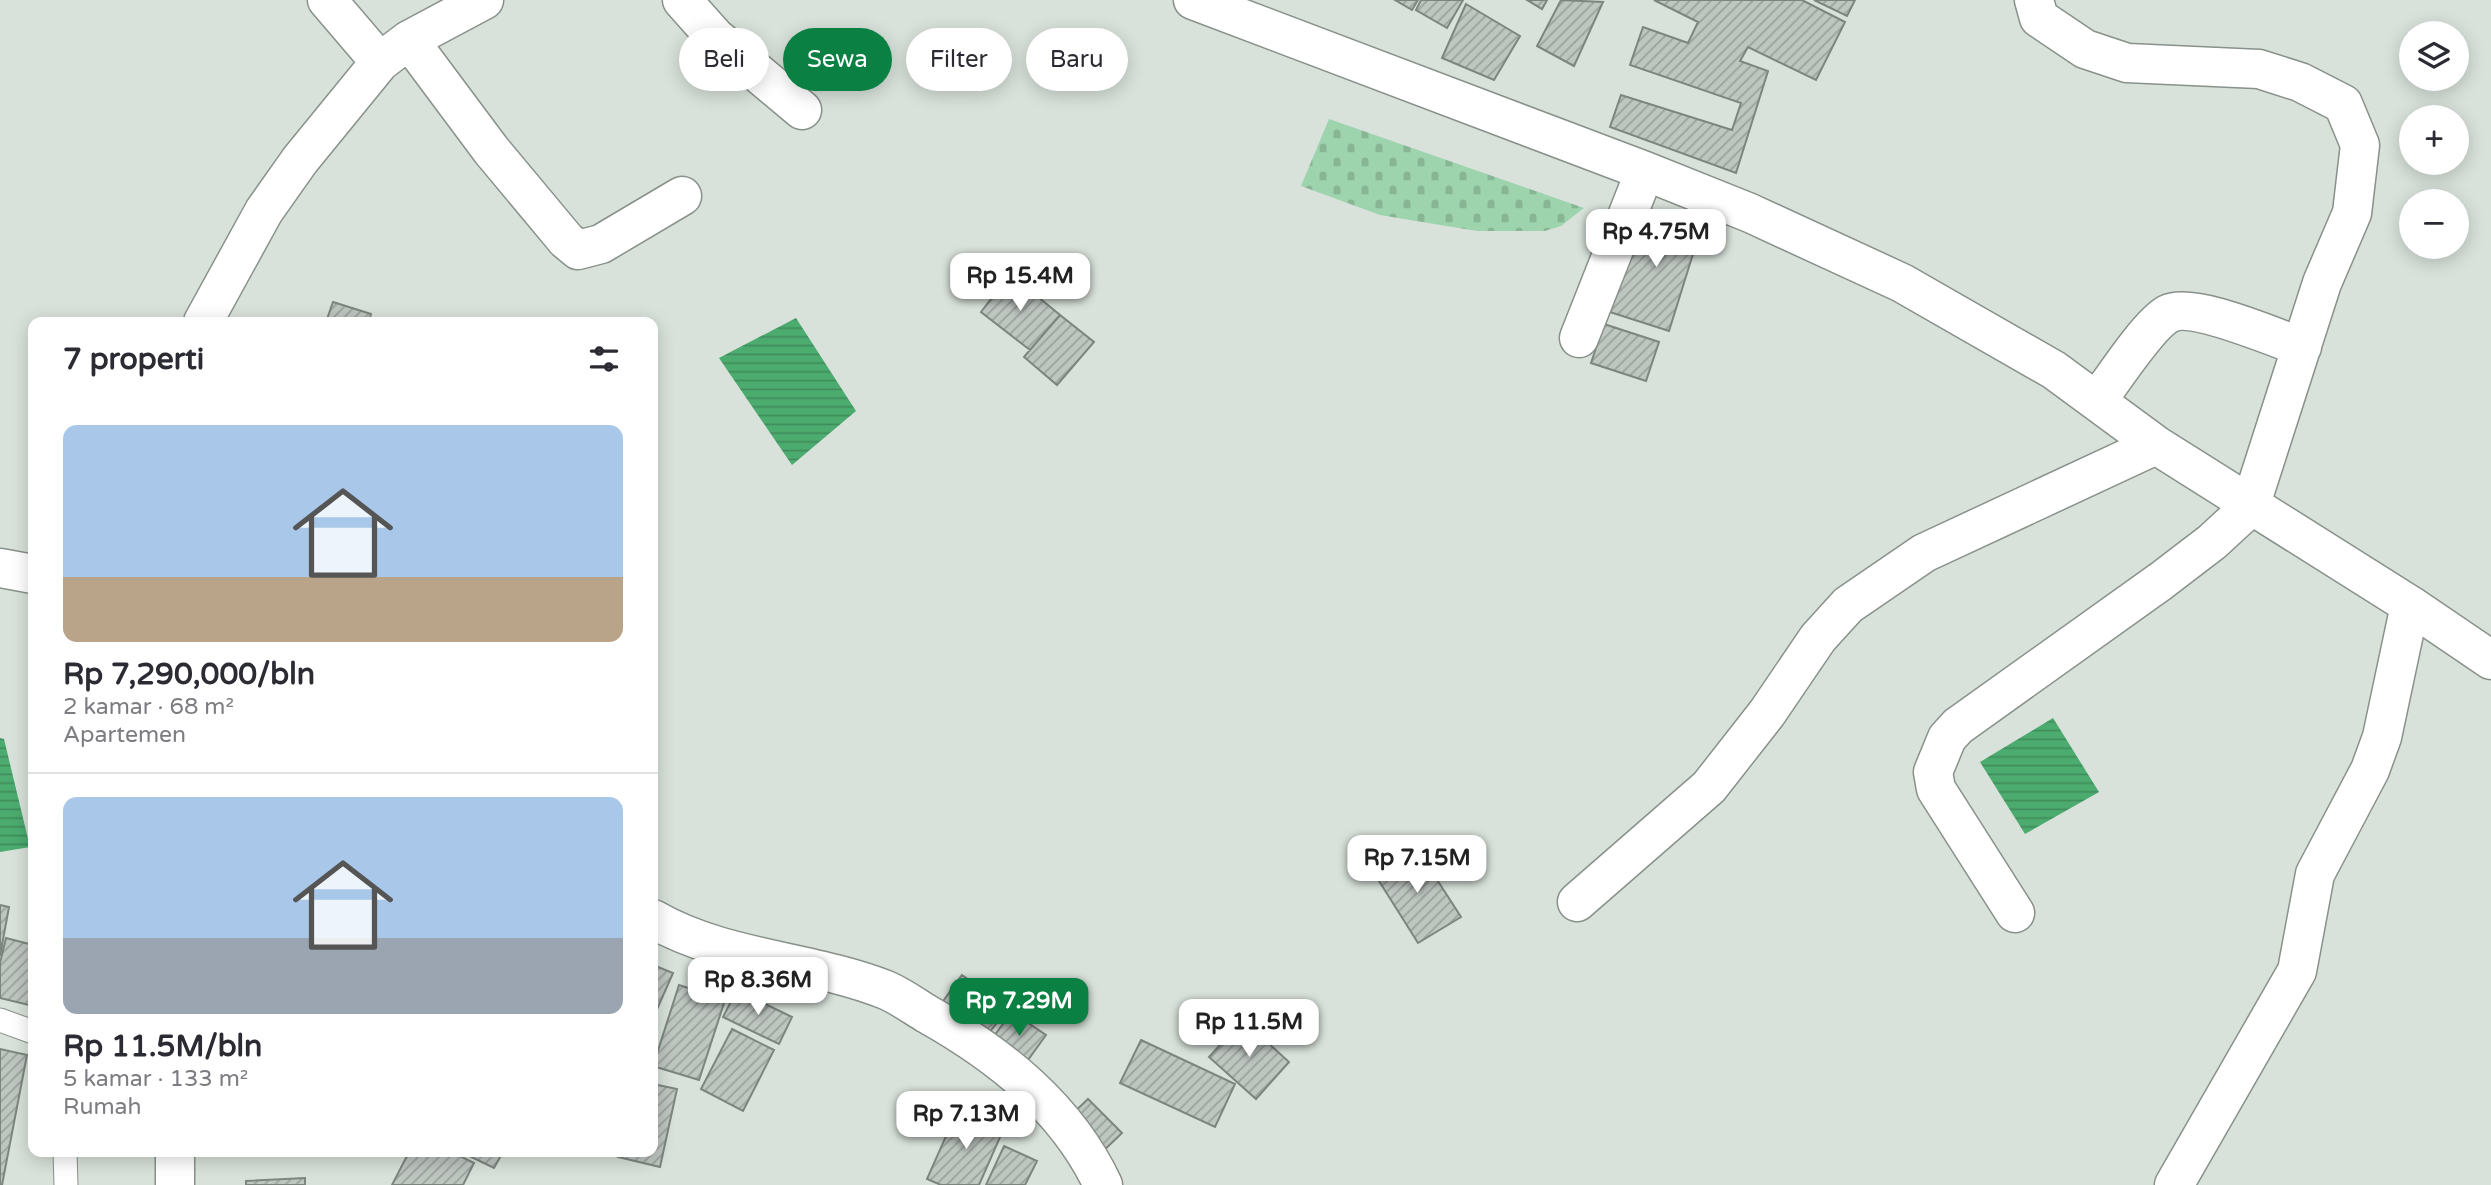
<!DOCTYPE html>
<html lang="id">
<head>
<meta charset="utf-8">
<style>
  body { margin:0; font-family:"Varela Round",sans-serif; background:#f7f7f7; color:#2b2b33; height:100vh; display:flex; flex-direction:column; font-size:26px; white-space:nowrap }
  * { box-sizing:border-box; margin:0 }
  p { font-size:23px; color:#7c7c81 }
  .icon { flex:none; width:38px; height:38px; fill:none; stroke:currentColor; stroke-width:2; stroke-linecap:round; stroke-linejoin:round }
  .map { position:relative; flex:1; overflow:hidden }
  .sheet { position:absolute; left:28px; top:317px; width:630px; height:840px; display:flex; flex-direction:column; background:#fff; border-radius:14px; box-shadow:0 4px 18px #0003 }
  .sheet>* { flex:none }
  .guide { position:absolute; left:679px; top:28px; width:665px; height:63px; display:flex; gap:14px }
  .fabs { position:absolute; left:2399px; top:21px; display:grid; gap:14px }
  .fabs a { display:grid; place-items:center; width:70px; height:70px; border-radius:50%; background:#fff; box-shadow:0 4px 18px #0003; font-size:35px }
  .price { position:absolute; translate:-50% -60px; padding:0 16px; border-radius:14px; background:#fff; color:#222; font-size:23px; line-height:46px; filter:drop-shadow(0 2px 4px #0008) }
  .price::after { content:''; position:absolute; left:50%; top:42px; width:21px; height:16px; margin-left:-10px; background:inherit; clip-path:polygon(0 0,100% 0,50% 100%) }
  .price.selected { background:#0b8043; color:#fff }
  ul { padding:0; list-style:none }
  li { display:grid; align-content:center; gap:14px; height:371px; padding:0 35px }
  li+li { border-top:2px solid #e1e1e2 }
  li span { display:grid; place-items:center; height:217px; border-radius:14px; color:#555 }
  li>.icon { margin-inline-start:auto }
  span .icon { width:126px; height:126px; fill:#fffc; stroke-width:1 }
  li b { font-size:30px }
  h2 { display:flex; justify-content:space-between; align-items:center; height:84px; padding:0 35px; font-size:30px }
  .tag { padding:0 24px; border-radius:32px; background:#fff; box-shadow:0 4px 18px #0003; font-size:24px; line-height:63px }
  .tag.selected { background:#0b8043; color:#fff }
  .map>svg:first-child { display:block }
  .cemetery { fill:url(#cemetery-stones) }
  .water { fill:url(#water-rules) }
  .building { fill:url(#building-hatch); stroke:#7d857f; stroke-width:2 }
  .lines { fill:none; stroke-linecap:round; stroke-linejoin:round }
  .service-casing { stroke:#88918a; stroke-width:25 }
  .minor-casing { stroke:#88918a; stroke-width:41 }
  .service { stroke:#fff; stroke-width:23 }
  .minor { stroke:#fff; stroke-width:38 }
</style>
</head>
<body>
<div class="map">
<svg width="2491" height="1185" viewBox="0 0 2491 1185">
  <defs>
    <pattern id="cemetery-stones" width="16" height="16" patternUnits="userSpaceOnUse" patternTransform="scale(1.75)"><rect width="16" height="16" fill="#9dd4ad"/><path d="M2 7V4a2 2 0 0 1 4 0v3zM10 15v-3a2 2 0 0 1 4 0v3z" fill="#88b695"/></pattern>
    <pattern id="water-rules" width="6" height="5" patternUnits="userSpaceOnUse" patternTransform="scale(1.75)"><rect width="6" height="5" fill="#4cac6f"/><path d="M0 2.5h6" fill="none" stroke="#408d5c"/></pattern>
    <pattern id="building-hatch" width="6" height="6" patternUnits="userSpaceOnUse" patternTransform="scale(1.75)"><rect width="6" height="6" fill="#bec6c0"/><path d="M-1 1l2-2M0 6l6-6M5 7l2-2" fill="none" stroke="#9ba19d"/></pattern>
  </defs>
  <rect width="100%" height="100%" fill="#d8e1da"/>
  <!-- cemetery -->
  <path class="cemetery" d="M1329 119 1584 208 1561 226 1545 231H1477L1380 215 1301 186Z"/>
  <!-- water -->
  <path class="water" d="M796 318 856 411 792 465 719 358Z
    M2053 718 2099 792 2025 834 1980 762Z
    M0 738 4 739 30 847 0 852Z"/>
  <!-- building -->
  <path class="building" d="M1395 0H1418L1412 10Z
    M1421 0H1463L1447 28 1416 10Z
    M1527 0H1547L1542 9Z
    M1561 0 1603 2 1574 66 1537 46Z
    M1654 0H1802L1845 22 1816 80 1748 47 1740 61 1768 71 1736 173 1610 127 1621 95 1732 130 1741 103 1630 65 1643 27 1688 43 1698 22Z
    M1814 0H1855L1847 16Z
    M1466 4 1520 36 1494 80 1442 58Z
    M1643 207 1702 225 1669 331 1610 312Z
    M1010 274 1060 315 1030 350 981 312Z
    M333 302 371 314 369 322H326Z
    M1060 315 1094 342 1057 385 1024 357Z
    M1604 324 1659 342 1646 381 1591 363Z
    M1416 847 1461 917 1418 943 1374 873Z
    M0 905 9 907 0 956Z
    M6 938 33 945V1006L0 998V963Z
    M653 965 673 973 655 1014 653 1013Z
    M962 975 1008 1008 986 1037 941 1004Z
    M679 985 725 1000 699 1080 653 1066Z
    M737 990 792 1017 779 1044 723 1017Z
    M1012 1012 1046 1035 1025 1064 991 1040Z
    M1243 1020 1289 1062 1256 1099 1209 1057Z
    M732 1029 774 1050 743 1111 701 1089Z
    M1141 1040 1235 1084 1215 1127 1120 1083Z
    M0 1049 27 1055 2 1185H0Z
    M653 1084 677 1089 660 1167 618 1157 619 1152H653Z
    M1088 1099 1122 1133 1100 1154 1066 1120Z
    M958 1109 1004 1128 979 1185H941L927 1179Z
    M1004 1146 1037 1161 1025 1185H986Z
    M409 1152H452L474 1163 463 1185H392Z
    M461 1152H503L494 1168Z
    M305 1178V1185H246V1181Z"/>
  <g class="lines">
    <!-- service casing -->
    <g class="service-casing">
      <path id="service" d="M0 1020 33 1032
        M65 1152 66 1185"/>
    </g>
    <!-- minor casing -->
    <g class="minor-casing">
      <path id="minor" d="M327 0 380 62
        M682 0 715 37 802 110
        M1193 0 1645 171 1750 213 1902 283 2054 370 2156 445 2410 605 2491 660
        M409 40 491 150 566 240 578 250 601 244 682 196
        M203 322 264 211 300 160 380 62 409 40 484 0
        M1579 338 1645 171
        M2097 401C2112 381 2148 325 2168 314 2192 301 2275 338 2302 347
        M0 568 33 574
        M1577 902 1709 787 1767 713 1818 638 1848 605 1924 553 2156 445
        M2015 913 1936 789 1933 772 1947 738 1958 726 2161 581 2212 542 2250 507 2322 283 2352 213 2360 145 2343 104 2300 82 2259 69 2127 63 2085 49 2039 18 2034 0
        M653 919C724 960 810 960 886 990 900 996 914 1006 927 1014 1000 1055 1067 1108 1103 1185
        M175 1152V1185
        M2174 1185 2297 971 2315 874 2370 770 2382 737 2410 605"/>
    </g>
    <!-- service -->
    <use href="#service" class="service"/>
    <!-- minor -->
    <use href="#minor" class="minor"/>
  </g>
</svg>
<div class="fabs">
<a><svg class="icon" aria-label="layers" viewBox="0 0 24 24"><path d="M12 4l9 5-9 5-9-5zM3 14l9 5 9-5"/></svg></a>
<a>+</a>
<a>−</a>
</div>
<b class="price" style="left:1656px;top:269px">Rp 4.75M</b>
<b class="price" style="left:1020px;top:313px">Rp 15.4M</b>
<b class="price" style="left:1417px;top:895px">Rp 7.15M</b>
<b class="price" style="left:758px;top:1017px">Rp 8.36M</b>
<b class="price selected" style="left:1019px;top:1038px">Rp 7.29M</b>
<b class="price" style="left:1249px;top:1059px">Rp 11.5M</b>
<b class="price" style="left:966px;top:1151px">Rp 7.13M</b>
<div class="guide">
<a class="tag">Beli</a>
<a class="tag selected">Sewa</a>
<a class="tag">Filter</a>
<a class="tag">Baru</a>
</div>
<section class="sheet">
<h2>7 properti<svg class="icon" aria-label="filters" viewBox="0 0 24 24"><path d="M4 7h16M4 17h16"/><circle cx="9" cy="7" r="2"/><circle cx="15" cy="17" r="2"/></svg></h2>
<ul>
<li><span style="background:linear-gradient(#a9c7e8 70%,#b9a48a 0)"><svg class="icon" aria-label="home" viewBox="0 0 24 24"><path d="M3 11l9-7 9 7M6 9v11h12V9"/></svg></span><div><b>Rp 7,290,000/bln</b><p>2 kamar · 68 m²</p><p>Apartemen</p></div></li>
<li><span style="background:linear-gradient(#a9c7e8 65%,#9aa5b1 0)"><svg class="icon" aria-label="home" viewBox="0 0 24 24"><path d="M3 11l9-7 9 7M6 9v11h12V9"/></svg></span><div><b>Rp 11.5M/bln</b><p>5 kamar · 133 m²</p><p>Rumah</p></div></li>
</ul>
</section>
</div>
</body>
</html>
